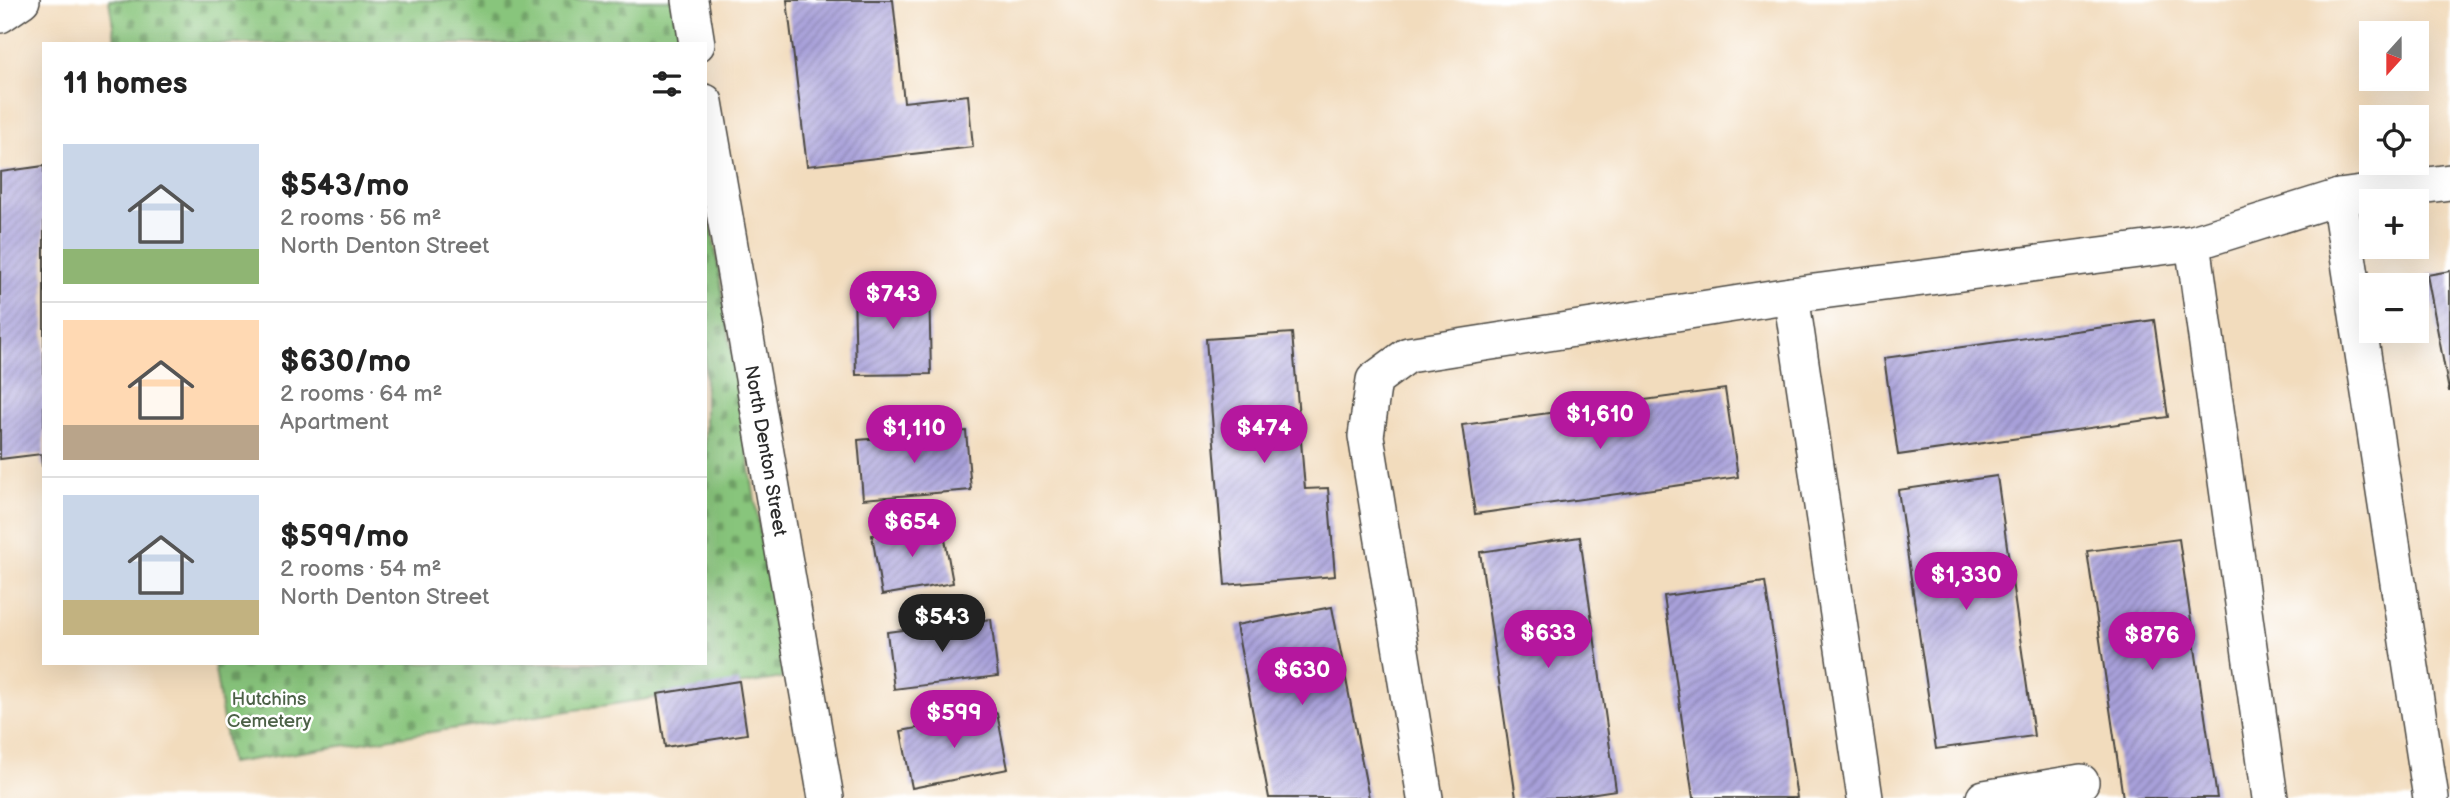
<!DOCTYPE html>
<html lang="en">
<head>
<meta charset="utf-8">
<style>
  body { margin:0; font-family:"Balsamiq Sans",sans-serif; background:#f6f6f6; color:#222; height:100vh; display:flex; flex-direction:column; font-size:26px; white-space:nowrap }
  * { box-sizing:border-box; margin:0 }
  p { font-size:23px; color:#767676 }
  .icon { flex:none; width:38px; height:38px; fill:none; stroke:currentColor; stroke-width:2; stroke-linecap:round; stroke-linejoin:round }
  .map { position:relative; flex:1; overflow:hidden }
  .sheet { position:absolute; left:42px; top:42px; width:665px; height:623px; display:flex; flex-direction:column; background:#fff; border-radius:0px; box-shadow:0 7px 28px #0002 }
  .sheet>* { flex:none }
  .needle { width:46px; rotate:201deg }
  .fabs { position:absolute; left:2359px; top:21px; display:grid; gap:14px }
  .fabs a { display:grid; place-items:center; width:70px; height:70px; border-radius:0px; background:#fff; box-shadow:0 7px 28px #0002; font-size:35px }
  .price { position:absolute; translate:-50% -60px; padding:0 16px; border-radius:24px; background:#b5179e; color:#fff; font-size:23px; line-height:46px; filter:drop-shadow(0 2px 4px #0008) }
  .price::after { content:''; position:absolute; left:50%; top:42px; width:21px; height:16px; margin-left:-10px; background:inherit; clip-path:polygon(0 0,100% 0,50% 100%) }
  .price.active { background:#222; color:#fff }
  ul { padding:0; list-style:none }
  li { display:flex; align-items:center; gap:21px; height:175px; padding:0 21px }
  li+li { border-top:2px solid #e0e0e0 }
  li span { display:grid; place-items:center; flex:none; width:196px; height:140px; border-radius:0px; color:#555 }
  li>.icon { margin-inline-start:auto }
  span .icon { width:84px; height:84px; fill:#fffc; stroke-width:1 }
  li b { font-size:30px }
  h2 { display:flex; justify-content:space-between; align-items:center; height:84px; padding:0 21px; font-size:30px }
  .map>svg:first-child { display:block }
  .cemetery { fill:url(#cemetery-stones); stroke:#5a7854; stroke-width:2 }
  .building { fill:url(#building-hatch) }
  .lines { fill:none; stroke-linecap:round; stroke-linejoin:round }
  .minor-casing { stroke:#494641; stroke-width:38 }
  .minor { stroke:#fff; stroke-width:35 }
  .labels { text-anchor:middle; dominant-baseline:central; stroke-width:5; stroke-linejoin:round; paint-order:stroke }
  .street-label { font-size:19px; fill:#2b2b2b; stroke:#fff }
  .park-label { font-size:19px; fill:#4c6147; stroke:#fff }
</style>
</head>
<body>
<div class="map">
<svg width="2450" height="798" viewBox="0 0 2450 798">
  <defs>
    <pattern id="cemetery-stones" width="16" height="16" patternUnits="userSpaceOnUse" patternTransform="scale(1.75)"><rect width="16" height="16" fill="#88c57c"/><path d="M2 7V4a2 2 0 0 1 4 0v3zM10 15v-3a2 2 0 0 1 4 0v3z" fill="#6fa066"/></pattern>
    <pattern id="building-hatch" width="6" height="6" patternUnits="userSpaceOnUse" patternTransform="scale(1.75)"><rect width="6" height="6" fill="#a8a0da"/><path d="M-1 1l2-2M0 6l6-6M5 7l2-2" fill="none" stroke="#8983b1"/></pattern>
  </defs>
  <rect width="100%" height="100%" fill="#fff"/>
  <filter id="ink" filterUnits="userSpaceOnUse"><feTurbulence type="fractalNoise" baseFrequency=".0143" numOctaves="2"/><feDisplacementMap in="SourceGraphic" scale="14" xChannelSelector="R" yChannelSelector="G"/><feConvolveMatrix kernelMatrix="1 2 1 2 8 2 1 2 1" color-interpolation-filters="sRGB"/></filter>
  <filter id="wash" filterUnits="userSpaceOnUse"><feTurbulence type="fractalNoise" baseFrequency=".00686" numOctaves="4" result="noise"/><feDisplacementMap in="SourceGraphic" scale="28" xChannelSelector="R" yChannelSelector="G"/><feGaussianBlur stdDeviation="1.57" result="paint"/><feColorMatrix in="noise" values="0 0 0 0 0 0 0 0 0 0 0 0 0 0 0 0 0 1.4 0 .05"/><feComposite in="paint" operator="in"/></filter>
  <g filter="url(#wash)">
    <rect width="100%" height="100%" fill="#f2dcbd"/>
    <!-- cemetery -->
    <path class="cemetery" d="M109 0H676L683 44H116Z
      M705 184 783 678 230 763 214 663H705Z"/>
    <g id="blocks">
      <!-- building -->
      <path class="building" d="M787 0H893L904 102 968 95 973 147 807 166Z
        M44 166V466H42L41 454 0 459V172Z
        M2450 271V391H2449L2427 275Z
        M929 286 931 374 856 375 854 288Z
        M2154 320 2168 417 1898 455 1884 358Z
        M1292 333 1305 489 1328 488 1335 576 1225 585 1206 339Z
        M1725 389 1738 477 1475 514 1462 425Z
        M966 431 971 490 863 499 858 440Z
        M1997 476 2034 736 1936 749 1898 490Z
        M942 523 953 583 882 595 872 535Z
        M1580 537 1616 790 1563 798H1516L1480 552Z
        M2179 539 2217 798H2123L2087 551Z
        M1765 582 1797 798H1693L1664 596Z
        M1332 607 1369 798H1269L1236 625Z
        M991 619 998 676 894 689 887 632Z
        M739 681 747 734 665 747 657 694Z
        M997 713 1008 769 912 788 901 731Z"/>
    </g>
  </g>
  <g filter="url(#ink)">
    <use href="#blocks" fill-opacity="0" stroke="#494641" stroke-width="2"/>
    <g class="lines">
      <!-- minor casing -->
      <g class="minor-casing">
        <g id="minor">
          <path d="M690 0 697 44"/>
          <path d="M0 15 22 0"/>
          <path id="s1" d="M705 102 826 798"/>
          <path d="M2339 197 2431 798"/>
          <path d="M2193 243 2270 798"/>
          <path d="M1791 295 1865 798"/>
          <path d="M1425 798 1366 436 1374 380 1408 355 1791 295 2193 243 2339 197 2450 182"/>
          <path d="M1984 798 2081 782"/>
        </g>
      </g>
      <!-- minor -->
      <use href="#minor" class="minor"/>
    </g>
  </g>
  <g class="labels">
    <!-- street labels -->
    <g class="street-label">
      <text stroke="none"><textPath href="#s1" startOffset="354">North Denton Street</textPath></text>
    </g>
    <!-- park labels -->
    <g class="park-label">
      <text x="269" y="699">Hutchins<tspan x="269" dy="22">Cemetery</tspan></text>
    </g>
  </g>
</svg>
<div class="fabs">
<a><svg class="needle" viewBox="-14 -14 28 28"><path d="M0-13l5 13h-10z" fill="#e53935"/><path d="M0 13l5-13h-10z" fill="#767676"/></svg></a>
<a><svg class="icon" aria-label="locate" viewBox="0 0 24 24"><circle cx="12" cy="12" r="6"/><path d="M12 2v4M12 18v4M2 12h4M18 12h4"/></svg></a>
<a>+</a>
<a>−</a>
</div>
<b class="price" style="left:893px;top:331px">$743</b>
<b class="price" style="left:1600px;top:451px">$1,610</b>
<b class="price" style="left:914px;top:465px">$1,110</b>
<b class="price" style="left:1264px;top:465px">$474</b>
<b class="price" style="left:912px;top:559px">$654</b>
<b class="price" style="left:1966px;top:612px">$1,330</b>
<b class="price active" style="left:942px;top:654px">$543</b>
<b class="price" style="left:1548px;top:670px">$633</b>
<b class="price" style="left:2152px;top:672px">$876</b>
<b class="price" style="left:1302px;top:707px">$630</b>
<b class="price" style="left:954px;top:750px">$599</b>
<section class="sheet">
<h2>11 homes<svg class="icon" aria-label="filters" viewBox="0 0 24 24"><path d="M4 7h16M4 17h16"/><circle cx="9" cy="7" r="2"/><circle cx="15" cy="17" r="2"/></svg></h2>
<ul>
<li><span style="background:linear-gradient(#c9d6e8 75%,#8fb573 0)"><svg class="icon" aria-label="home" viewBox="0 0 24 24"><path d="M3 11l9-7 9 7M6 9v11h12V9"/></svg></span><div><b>$543/mo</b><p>2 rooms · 56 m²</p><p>North Denton Street</p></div></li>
<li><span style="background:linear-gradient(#ffd9b3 75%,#b9a48a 0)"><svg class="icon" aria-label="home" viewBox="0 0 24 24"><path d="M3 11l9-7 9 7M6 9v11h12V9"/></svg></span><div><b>$630/mo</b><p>2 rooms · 64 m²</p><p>Apartment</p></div></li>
<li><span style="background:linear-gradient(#c9d6e8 75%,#c2b280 0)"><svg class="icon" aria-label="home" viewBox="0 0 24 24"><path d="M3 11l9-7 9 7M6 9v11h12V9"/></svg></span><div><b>$599/mo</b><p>2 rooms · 54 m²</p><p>North Denton Street</p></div></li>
</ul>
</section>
</div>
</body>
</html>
